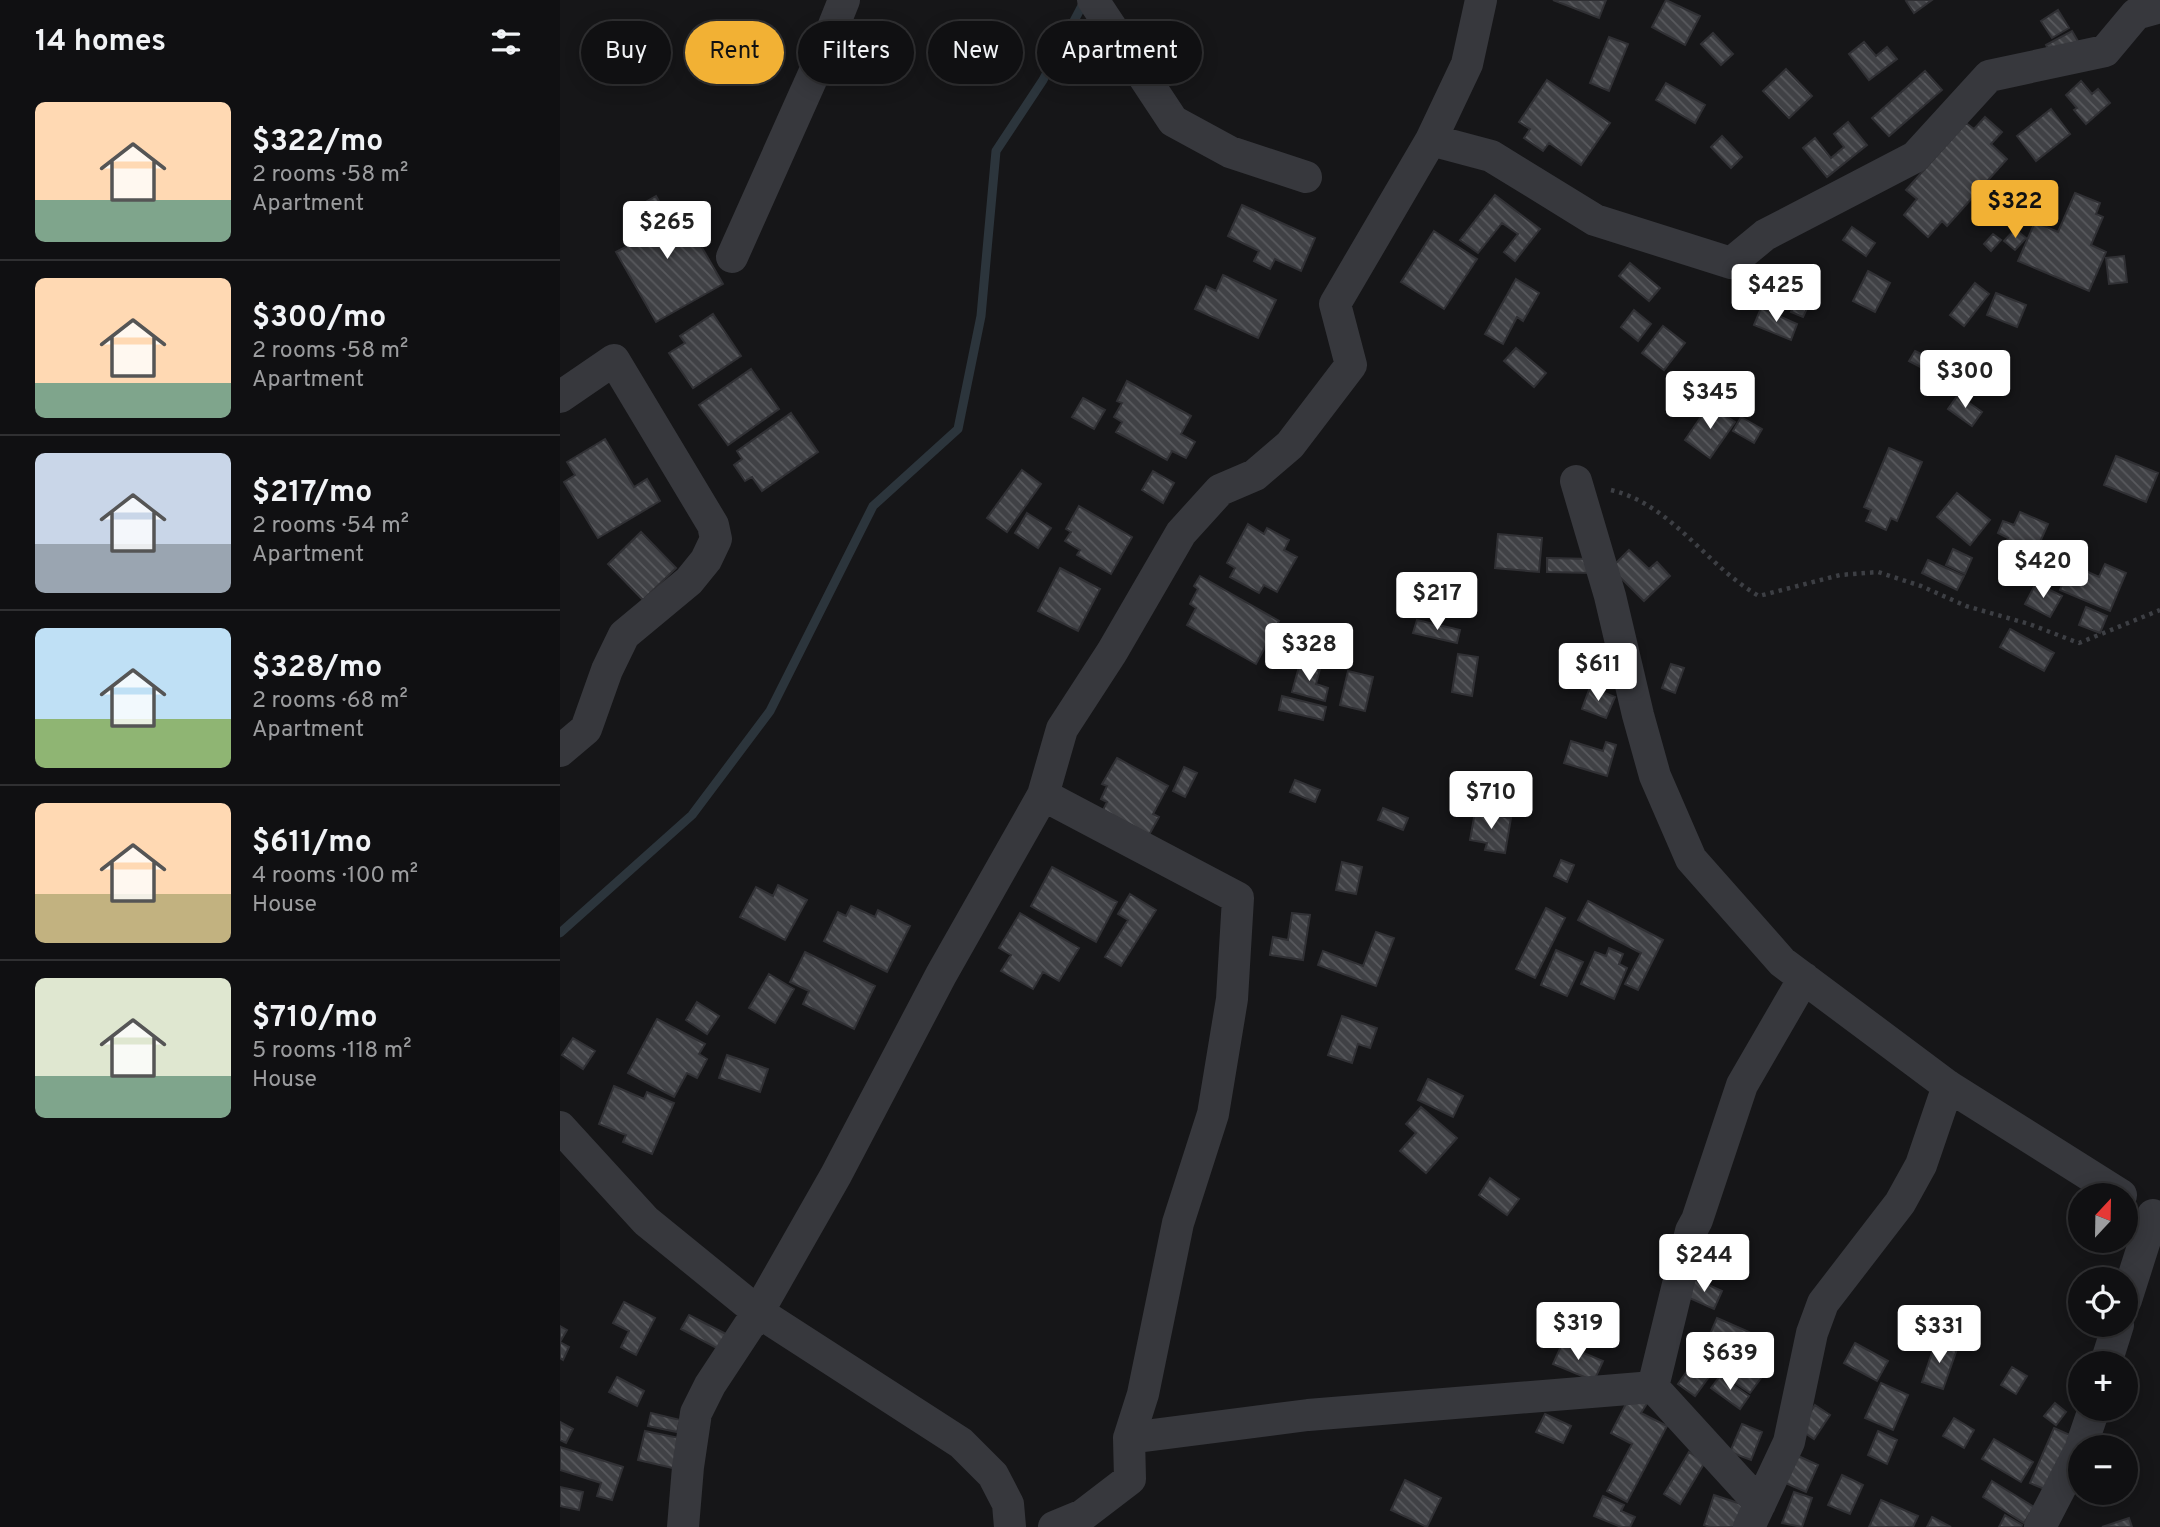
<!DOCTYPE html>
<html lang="en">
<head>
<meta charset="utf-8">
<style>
  body { margin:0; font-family:Overpass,sans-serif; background:#19191b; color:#f1f3f6; height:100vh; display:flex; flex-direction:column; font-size:26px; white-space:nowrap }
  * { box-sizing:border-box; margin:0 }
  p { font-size:23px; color:#9c9d9f }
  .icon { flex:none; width:38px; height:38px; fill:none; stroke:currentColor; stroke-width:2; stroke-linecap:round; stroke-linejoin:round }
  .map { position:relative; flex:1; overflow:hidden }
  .panel { display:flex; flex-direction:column; background:#101012; width:560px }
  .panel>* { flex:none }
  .guide { position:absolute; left:21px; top:21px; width:665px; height:63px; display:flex; gap:14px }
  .needle { width:46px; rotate:22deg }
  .buttons { position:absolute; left:1508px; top:1183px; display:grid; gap:14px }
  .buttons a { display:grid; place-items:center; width:70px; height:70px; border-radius:50%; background:#101012; box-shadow:0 4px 18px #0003,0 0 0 2px #303032; font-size:35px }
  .price { position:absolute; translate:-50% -60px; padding:0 16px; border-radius:7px; background:#fff; color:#222; font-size:23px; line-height:46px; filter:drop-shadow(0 2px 4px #0008) }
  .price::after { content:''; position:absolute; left:50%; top:42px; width:21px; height:16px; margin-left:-10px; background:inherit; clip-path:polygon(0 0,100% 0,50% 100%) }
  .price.current { background:#f2b134; color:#111 }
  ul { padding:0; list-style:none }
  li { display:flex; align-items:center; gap:21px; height:175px; padding:0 35px }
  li+li { border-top:2px solid #303032 }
  li span { display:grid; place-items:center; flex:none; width:196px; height:140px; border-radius:10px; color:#555 }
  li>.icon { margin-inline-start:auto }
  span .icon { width:84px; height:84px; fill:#fffc; stroke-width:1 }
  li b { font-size:30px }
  h2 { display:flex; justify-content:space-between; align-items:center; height:84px; padding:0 35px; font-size:30px }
  .chip { padding:0 24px; border-radius:32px; background:#101012; box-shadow:0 4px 18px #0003,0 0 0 2px #303032; font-size:24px; line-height:63px }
  .chip.current { background:#f2b134; color:#111 }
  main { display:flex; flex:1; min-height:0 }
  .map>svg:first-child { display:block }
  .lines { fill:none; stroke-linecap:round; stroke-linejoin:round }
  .stream { stroke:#2c353c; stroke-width:9 }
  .building { fill:url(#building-back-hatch); stroke:#303034; stroke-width:2 }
  .path { stroke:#3d3f44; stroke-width:4.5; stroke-dasharray:3.5 5; stroke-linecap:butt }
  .street { stroke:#37383d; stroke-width:32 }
</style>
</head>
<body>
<main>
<section class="panel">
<h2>14 homes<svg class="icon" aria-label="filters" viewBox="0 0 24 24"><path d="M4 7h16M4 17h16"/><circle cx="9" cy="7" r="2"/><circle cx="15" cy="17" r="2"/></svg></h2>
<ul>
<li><span style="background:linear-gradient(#ffd9b3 70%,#7fa58c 0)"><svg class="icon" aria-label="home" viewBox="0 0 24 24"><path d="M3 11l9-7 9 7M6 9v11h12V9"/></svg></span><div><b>$322/mo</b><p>2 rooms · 58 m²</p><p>Apartment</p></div></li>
<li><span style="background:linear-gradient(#ffd9b3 75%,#7fa58c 0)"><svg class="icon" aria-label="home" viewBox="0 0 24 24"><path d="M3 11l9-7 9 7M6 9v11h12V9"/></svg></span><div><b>$300/mo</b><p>2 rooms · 58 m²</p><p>Apartment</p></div></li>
<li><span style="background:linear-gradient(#c9d6e8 65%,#9aa5b1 0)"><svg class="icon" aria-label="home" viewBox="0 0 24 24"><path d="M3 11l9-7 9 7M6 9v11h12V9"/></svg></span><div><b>$217/mo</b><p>2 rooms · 54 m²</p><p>Apartment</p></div></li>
<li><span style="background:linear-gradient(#bfe0f5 65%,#8fb573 0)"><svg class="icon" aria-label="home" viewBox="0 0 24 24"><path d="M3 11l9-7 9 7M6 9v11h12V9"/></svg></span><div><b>$328/mo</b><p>2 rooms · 68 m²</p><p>Apartment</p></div></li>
<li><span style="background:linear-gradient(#ffd9b3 65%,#c2b280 0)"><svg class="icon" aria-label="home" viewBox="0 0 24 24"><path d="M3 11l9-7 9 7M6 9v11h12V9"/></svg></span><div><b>$611/mo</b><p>4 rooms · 100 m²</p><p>House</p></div></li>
<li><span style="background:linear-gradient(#dfe7d0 70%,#7fa58c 0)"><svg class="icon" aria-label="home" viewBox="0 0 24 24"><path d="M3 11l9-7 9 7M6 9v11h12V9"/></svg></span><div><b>$710/mo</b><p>5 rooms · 118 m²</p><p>House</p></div></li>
</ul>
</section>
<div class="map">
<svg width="1600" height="1527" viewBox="0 0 1600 1527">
  <defs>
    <pattern id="building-back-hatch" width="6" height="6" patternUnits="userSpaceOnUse" patternTransform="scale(1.75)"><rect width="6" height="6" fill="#404145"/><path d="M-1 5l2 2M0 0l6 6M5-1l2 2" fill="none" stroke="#595a5e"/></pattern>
  </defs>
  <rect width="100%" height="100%" fill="#161618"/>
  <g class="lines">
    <!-- stream -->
    <path class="stream" d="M0 933 132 815 210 711 313 506 398 429 421 316 436 151 483 80 525 0"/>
  </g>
  <!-- building -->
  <path class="building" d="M993 0H1046L1039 18Z
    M1106 0 1140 16 1125 45 1092 27Z
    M1348 0H1372L1354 13 1346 1Z
    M1498 10 1509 28 1492 38 1481 21Z
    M1512 31 1519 43 1493 58 1486 45Z
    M1153 33 1173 54 1161 65 1141 44Z
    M1049 37 1068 44 1049 91 1030 83Z
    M1304 42 1316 56 1327 47 1337 59 1309 80 1289 54Z
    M1226 69 1252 96 1229 118 1203 91Z
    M1365 71 1382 90 1329 136 1312 118Z
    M987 80 1050 123 1021 165 989 143 983 151 964 138 970 129 959 122Z
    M1521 81 1532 94 1538 89 1550 103 1526 124 1514 110 1517 108 1506 95Z
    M1106 83 1145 105 1135 123 1096 100Z
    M1491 109 1510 134 1476 161 1457 136Z
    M1425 117 1442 132 1431 144 1447 159 1387 226 1382 221 1368 237 1344 215 1357 199 1346 190 1406 123 1414 129Z
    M1288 122 1307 145 1267 177 1243 148 1255 138 1271 158 1284 147 1274 134Z
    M1162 136 1182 157 1171 168 1151 147Z
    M1515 193 1540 203 1536 214 1543 217 1531 245 1546 252 1529 291 1458 261 1475 222 1498 232Z
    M935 195 980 229 955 261 944 252 958 234 942 223 918 253 900 240Z
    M96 196 110 220 122 213 163 284 96 322 56 252 81 239 66 213Z
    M682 205 755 238 741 271 715 259 710 269 694 261 699 251 668 236Z
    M1292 227 1315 243 1306 256 1283 240Z
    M1455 229 1466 238 1455 250 1444 241Z
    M874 231 917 259 884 309 841 282Z
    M1433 234 1441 240 1431 251 1424 244Z
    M1564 256 1567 282 1549 284 1546 258Z
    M1070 263 1100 288 1089 301 1059 276Z
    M1308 271 1330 283 1315 312 1293 301Z
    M663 275 716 300 698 338 635 309 646 286 656 291Z
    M956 279 979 293 963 321 957 317 943 344 925 334Z
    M1415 283 1429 294 1404 326 1390 315Z
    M1240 292 1252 298 1243 317 1231 312Z
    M1436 293 1466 305 1457 327 1427 315Z
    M1201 308 1237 324 1231 340 1194 325Z
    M1074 310 1091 324 1078 341 1061 327Z
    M153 314 181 356 133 388 109 353 125 343 120 336Z
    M1103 326 1125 343 1104 370 1082 353Z
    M956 348 986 373 974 387 944 361Z
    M1355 351 1375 361 1370 372 1349 361Z
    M191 369 219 409 168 445 139 405Z
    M567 381 631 416 621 434 635 442 626 458 612 451 607 460 556 432 562 422 554 417 562 403 557 401Z
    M1398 395 1422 412 1412 426 1388 409Z
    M523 398 545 410 534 429 512 417Z
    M1149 405 1175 422 1150 458 1125 440Z
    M231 413 258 452 202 491 192 477 185 481 174 465 182 459 177 451Z
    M1181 417 1202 429 1194 443 1173 431Z
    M45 439 74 487 87 479 100 501 38 538 4 482 15 475 7 462Z
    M1329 448 1362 462 1337 521 1331 518 1326 530 1306 521 1311 510 1304 507Z
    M1556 456 1598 473 1586 502 1544 485Z
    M462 470 481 484 447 532 427 518Z
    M593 471 614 483 603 503 582 490Z
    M1397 493 1430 520 1410 545 1377 517Z
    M519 506 572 537 551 574 517 555 520 550 505 541 511 532 506 529Z
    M1460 512 1488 524 1480 542 1485 544 1474 571 1440 556 1448 538 1438 533 1443 521 1454 525Z
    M467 513 491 528 478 548 455 533Z
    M688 524 704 534 707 528 729 540 724 550 737 557 717 592 704 585 699 593 670 577 675 568 667 563Z
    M81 532 116 568 83 600 48 564Z
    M938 534 982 538 979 572 935 568Z
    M1393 549 1412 558 1405 574 1386 565Z
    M1069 550 1089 569 1097 562 1110 576 1084 601 1051 568Z
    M987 558 1032 559V573L987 572Z
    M1368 560 1404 576 1397 590 1362 573Z
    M1510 564 1539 577 1545 564 1566 573 1550 611 1500 590Z
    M500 568 540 589 518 631 478 611Z
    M640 576 719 621 696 664 627 625 636 608 630 604 638 589 634 586Z
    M1476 583 1502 596 1490 617 1465 604Z
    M1526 607 1547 616 1540 633 1519 625Z
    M857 620 900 630 897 643 853 633Z
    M1450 629 1494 653 1484 671 1440 647Z
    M898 654 918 657 912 696 892 692Z
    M740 663 760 669 756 684 768 688 765 701 732 692Z
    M1111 664 1124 668 1115 693 1102 688Z
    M788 671 813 677 805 711 780 705Z
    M1030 687 1055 697 1046 718 1022 709Z
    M722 696 766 707 763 720 719 710Z
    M1011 741 1043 751 1046 742 1056 745 1047 776 1004 763Z
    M557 758 608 786 593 814 599 817 589 835 543 810 547 802 541 799 547 786 542 784Z
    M624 767 637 773 625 797 613 791Z
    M735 780 760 790 755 802 730 792Z
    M823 808 848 818 843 830 818 820Z
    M915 812 951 818 945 853 925 850 927 843 910 840Z
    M1001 860 1014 865 1007 882 994 876Z
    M782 862 802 867 796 894 776 890Z
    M492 867 557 902 536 942 471 906Z
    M218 885 247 900 225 940 180 917 196 887 213 896Z
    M570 894 596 910 561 966 545 957 568 920 558 914Z
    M1028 901 1103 940 1078 990 1065 984 1081 953 1018 920Z
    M291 906 315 917 318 910 350 926 327 972 264 941 278 912 286 916Z
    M986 908 1005 918 975 978 956 969Z
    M460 913 519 948 499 981 483 972 473 989 441 971 451 955 439 948Z
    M732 913 750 915 743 960 710 955 713 937 728 940Z
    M816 932 834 938 816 986 758 965 763 951 803 966Z
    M1049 948 1063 954 1059 964 1067 968 1054 999 1021 984 1035 952 1046 956Z
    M996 950 1023 962 1007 996 981 985Z
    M245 952 315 986 294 1029 243 1004 249 991 230 982Z
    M209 974 234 989 215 1023 189 1008Z
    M137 1002 159 1016 147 1034 126 1020Z
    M782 1016 817 1028 810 1048 798 1044 792 1063 768 1055Z
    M97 1019 145 1044 139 1054 147 1059 137 1078 127 1073 114 1097 68 1073Z
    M13 1038 35 1051 23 1069 2 1055Z
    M167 1055 208 1069 200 1092 159 1078Z
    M868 1079 903 1096 893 1117 858 1100Z
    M54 1086 84 1099 87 1092 114 1103 92 1154 63 1142 66 1135 39 1124Z
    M861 1107 897 1138 866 1173 840 1151 856 1133 846 1124Z
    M930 1178 959 1199 947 1215 919 1195Z
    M1133 1278 1162 1291 1154 1309 1125 1296Z
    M64 1302 95 1318 76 1355 61 1347 69 1331 53 1323Z
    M129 1315 170 1336 162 1351 121 1329Z
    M1157 1318 1189 1332 1179 1353 1148 1339Z
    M0 1326 7 1330 0 1342 9 1347 3 1360 0 1358Z
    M1376 1341 1397 1349 1383 1389 1362 1382Z
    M1295 1343 1328 1361 1317 1381 1284 1363Z
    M1002 1344 1043 1361 1034 1381 993 1364Z
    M1177 1356 1204 1374 1190 1393 1163 1375Z
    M1137 1357 1154 1370 1135 1396 1118 1384Z
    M1452 1367 1467 1376 1456 1394 1441 1385Z
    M1160 1376 1189 1396 1180 1409 1151 1388Z
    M57 1377 84 1391 77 1406 49 1392Z
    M1321 1383 1348 1395 1333 1430 1305 1418Z
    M1071 1394 1088 1402 1081 1413 1107 1426 1067 1502 1047 1491 1072 1444 1051 1433Z
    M1495 1403 1506 1412 1496 1425 1484 1416Z
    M1255 1405 1270 1415 1254 1439 1239 1429Z
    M91 1413 120 1420 117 1432 88 1426Z
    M985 1414 1011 1426 1003 1443 976 1432Z
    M1394 1418 1414 1430 1404 1448 1383 1436Z
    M0 1422 13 1429 6 1443 0 1440Z
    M1182 1424 1202 1432 1191 1460 1170 1452Z
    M1494 1428 1512 1436 1489 1491 1470 1483Z
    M85 1431 124 1439 117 1469 78 1460Z
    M1318 1431 1337 1440 1327 1464 1308 1455Z
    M1434 1439 1473 1462 1461 1482 1422 1459Z
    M0 1447 63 1467 52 1500 37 1496 41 1483 0 1470Z
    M1129 1452 1145 1462 1120 1504 1104 1494Z
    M1236 1455 1258 1465 1246 1492 1223 1482Z
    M1282 1475 1303 1485 1290 1514 1268 1505Z
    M845 1480 881 1498 867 1527 831 1510Z
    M1432 1481 1474 1507 1464 1523 1423 1497Z
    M0 1487 23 1492 19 1510 0 1506Z
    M1234 1492 1252 1498 1242 1527 1222 1523Z
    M1154 1495 1184 1505 1177 1527H1150L1144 1525Z
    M1043 1496 1064 1505 1061 1511 1075 1517 1070 1527H1061L1034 1516Z
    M1321 1500 1358 1516 1353 1527H1309Z
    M1445 1515 1462 1525 1461 1527H1439Z
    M1372 1517 1391 1527H1367Z
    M1569 1518 1572 1527H1542Z"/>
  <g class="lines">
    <!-- path -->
    <path class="path" d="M1051 490C1113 505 1146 566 1199 596L1280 575 1318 572 1361 586 1406 606 1469 624 1519 643 1600 610"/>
    <!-- street -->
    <path class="street" d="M533 0 613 121 670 152 746 177
      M871 140 907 64 921 0
      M172 257 260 60 284 0
      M0 397 54 360 153 525 156 539 146 560 129 581 64 635 47 670 26 729 0 751
      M1016 481 1050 596 1078 715 1095 776 1131 859 1222 962 1388 1086 1561 1195
      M483 795 678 898 672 999 653 1114 618 1223 583 1394 569 1438 570 1479 523 1515 494 1527
      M0 1127 86 1221 198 1312 401 1443 433 1475 448 1504 450 1527
      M1566 1300 1593 1215
      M1546 1363 1558 1325
      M1093 1387 1131 1231 1137 1220 1182 1085 1244 978
      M569 1438 748 1415 1093 1387 1200 1504
      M1521 1447 1534 1409
      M123 1527 128 1467 136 1413 150 1385 198 1312 276 1175 381 975 483 795 502 729 552 652 621 533 660 490 695 475 730 445 791 365 775 304 871 140 931 156 1035 220 1171 263 1205 235 1355 157 1429 76 1545 51 1576 14 1600 7
      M1189 1527 1229 1442 1252 1333 1263 1303 1340 1203 1361 1165 1388 1086
      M1480 1527 1521 1448"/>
  </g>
</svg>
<div class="buttons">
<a><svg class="needle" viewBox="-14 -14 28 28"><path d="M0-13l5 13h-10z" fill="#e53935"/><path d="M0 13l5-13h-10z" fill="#9c9d9f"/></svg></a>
<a><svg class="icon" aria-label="locate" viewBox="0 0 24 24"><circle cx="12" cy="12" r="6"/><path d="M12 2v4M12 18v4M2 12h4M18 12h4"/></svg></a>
<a>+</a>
<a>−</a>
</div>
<b class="price current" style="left:1455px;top:240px">$322</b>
<b class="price" style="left:107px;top:261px">$265</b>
<b class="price" style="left:1216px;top:324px">$425</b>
<b class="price" style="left:1405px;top:410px">$300</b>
<b class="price" style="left:1150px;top:431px">$345</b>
<b class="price" style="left:1483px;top:600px">$420</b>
<b class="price" style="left:877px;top:632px">$217</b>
<b class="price" style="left:749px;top:683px">$328</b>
<b class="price" style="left:1038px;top:703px">$611</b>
<b class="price" style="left:931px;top:831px">$710</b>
<b class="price" style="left:1144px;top:1294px">$244</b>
<b class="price" style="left:1018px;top:1362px">$319</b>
<b class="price" style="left:1379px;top:1365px">$331</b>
<b class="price" style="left:1170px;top:1392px">$639</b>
<div class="guide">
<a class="chip">Buy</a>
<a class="chip current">Rent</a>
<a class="chip">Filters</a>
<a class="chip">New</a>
<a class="chip">Apartment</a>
</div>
</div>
</main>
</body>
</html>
